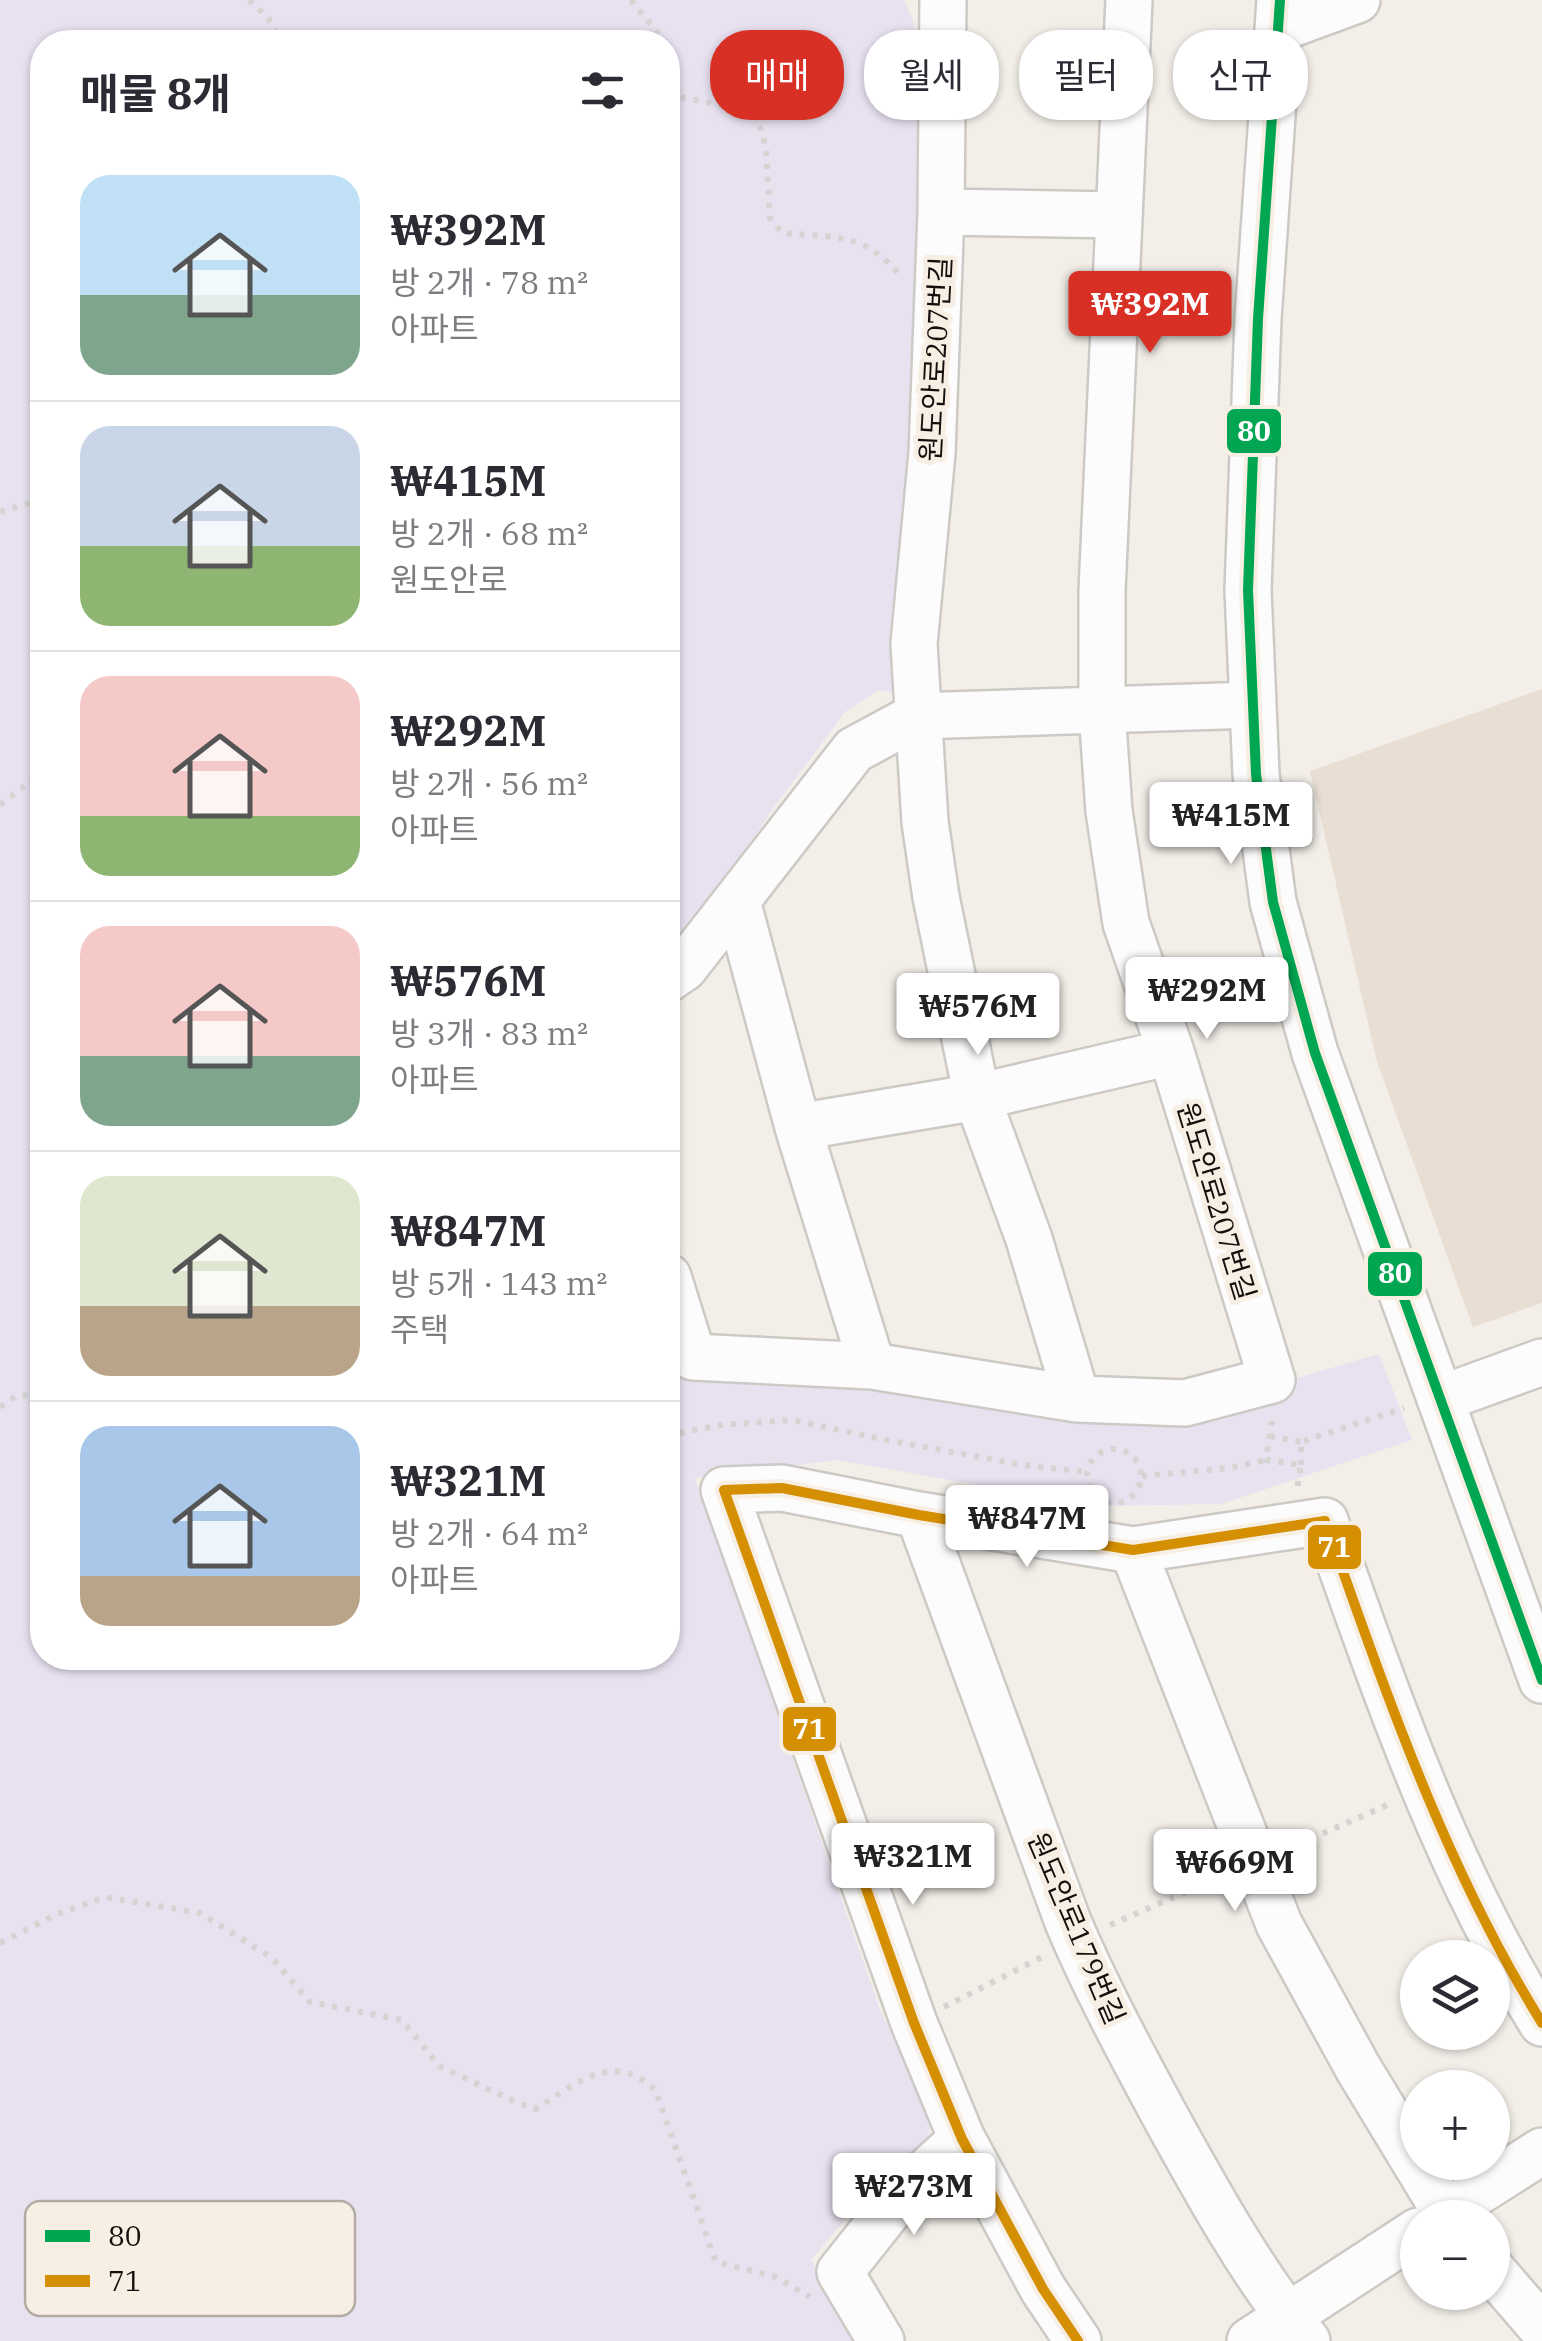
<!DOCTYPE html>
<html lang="ko">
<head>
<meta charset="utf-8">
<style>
  body { margin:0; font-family:"IBM Plex Serif","Noto Sans KR",serif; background:#f7f7f7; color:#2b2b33; height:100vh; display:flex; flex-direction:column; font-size:38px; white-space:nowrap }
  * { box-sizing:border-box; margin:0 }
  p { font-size:32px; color:#7c7c81 }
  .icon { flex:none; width:55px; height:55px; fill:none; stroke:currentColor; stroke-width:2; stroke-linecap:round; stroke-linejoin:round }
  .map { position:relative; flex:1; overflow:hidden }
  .details { position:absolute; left:30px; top:30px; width:650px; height:1640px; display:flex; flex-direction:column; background:#fff; border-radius:40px; box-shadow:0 2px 8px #0004 }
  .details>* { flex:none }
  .hud { position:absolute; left:710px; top:30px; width:680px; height:90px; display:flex; gap:20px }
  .buttons { position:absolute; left:1400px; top:1940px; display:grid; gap:20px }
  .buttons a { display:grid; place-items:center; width:110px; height:110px; border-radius:50%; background:#fff; box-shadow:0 2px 8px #0004; font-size:50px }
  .price { position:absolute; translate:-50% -85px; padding:0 22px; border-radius:10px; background:#fff; color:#222; font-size:32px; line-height:65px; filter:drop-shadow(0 2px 5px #0008) }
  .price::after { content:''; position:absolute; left:50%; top:60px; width:30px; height:22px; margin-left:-15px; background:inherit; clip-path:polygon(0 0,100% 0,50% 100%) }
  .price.selected { background:#d93025; color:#fff }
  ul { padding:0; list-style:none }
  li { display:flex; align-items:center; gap:30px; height:250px; padding:0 50px }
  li+li { border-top:2px solid #e1e1e2 }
  li span { display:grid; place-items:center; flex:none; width:280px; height:200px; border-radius:30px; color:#555 }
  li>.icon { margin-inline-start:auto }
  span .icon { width:120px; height:120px; fill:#fffc; stroke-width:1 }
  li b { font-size:42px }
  h2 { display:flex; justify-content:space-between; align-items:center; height:120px; padding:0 50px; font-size:42px }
  .tag { padding:0 35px; border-radius:40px; background:#fff; box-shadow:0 2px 8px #0004; font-size:35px; line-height:90px }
  .tag.selected { background:#d93025; color:#fff }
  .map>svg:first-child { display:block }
  .built { fill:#e8ded4 }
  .green { fill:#e8e1f0 }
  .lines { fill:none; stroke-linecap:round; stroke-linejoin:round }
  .minor-casing { stroke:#cdc9c5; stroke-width:50 }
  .path { stroke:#d4d4d2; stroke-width:6; stroke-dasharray:5 8; stroke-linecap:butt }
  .minor { stroke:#fdfcfc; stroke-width:45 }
  .bus-1-casing { stroke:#f7eee4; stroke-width:18 }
  .bus-2-casing { stroke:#f7eee4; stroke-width:18 }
  .bus-1 { stroke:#00a651; stroke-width:10 }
  .bus-2 { stroke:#d58f02; stroke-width:10 }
  .labels { text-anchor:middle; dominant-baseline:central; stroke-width:10; stroke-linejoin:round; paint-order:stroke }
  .street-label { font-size:28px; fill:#120f0c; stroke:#f7eee4 }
  .key { fill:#f7eee4; stroke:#b2aba3; stroke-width:2.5 }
  .key-label { font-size:28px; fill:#120f0c }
  .line-badge { stroke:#f7eee4; stroke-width:4 }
  .badge-label { font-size:28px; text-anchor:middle; font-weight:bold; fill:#fff }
</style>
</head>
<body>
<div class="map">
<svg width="1542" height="2341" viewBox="0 0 1542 2341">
  <rect width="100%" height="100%" fill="#f3eee8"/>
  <!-- built -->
  <path class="built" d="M1542 689V1303L1473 1327 1377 1062 1310 771Z"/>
  <!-- green -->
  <path class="green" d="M0 0H904L926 51 911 670 892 693 879 690 846 711 774 807 726 880 672 947 668 948V42H42V1658H668V1279L695 1362 1260 1389 1379 1354 1412 1440 1221 1504 1098 1506 837 1460 695 1478 880 2010 932 2121 924 2152 883 2174 811 2260 859 2341H0Z"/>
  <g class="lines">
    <!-- minor casing -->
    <g class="minor-casing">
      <path id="minor" d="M943 0 941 212 932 453 914 644 925 822 936 897 977 1097 1029 1239 1077 1399
        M1280 0 1258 319 1248 590 1256 774 1273 902 1315 1053 1542 1680
        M1278 29 1357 0
        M941 212 1118 215
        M737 901 798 1127 872 1366
        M668 979 684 968 854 750 917 716 1252 705
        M798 1127 977 1097 1171 1052
        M668 1277 693 1357 872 1366 1077 1399 1185 1403 1272 1380 1171 1052 1126 923 1109 811 1102 710V591L1129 0
        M1440 1399 1542 1362
        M919 1515 1068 1922C1096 1988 1130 2051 1164 2114 1207 2192 1251 2272 1307 2341
        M1133 1550 1279 1924 1358 2068 1449 2218
        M1437 2218 1542 2151
        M1492 2270 1542 2328
        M881 2341 840 2272 902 2194 962 2139
        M1078 2341 1043 2289 962 2139 914 2023 724 1490 782 1488 919 1515 1133 1550 1325 1521C1386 1693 1445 1867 1542 2023
        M1250 2341 1418 2231"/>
    </g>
    <!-- path -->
    <path class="path" d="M249 0 268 18 282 42
      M631 0 665 42
      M668 95 755 111 766 147 770 218 782 233C837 238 865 232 902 278
      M0 512 42 499
      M0 805 42 772
      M0 1407 16 1396 42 1394
      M1272 1421 1266 1460 1301 1465 1297 1489
      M1270 1436 1301 1442
      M668 1439 683 1432 721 1425 792 1420 886 1440 1023 1465 1087 1472
      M1087 1476a27 27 0 1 1 54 0a27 27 0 1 1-54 0Z
      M1301 1465V1442L1404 1408
      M1142 1476 1230 1468 1266 1460
      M1287 1849 1390 1804
      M1110 1925 1223 1876
      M0 1943 57 1914 105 1897 200 1913 272 1958 310 2002 402 2020 439 2066 514 2101 535 2109C566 2092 595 2061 634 2075 641 2078 649 2085 655 2089L716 2262 776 2277 810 2297
      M944 2007 1044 1956"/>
    <!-- minor -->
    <use href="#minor" class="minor"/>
    <!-- bus-1 casing -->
    <g class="bus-1-casing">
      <path id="bus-1" d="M1280 0 1258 319 1248 590 1256 774 1273 902 1315 1053 1542 1680"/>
    </g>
    <!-- bus-2 casing -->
    <g class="bus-2-casing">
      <path id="bus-2" d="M1078 2341 1043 2289 962 2139 914 2023 724 1490 782 1488 919 1515 1133 1550 1325 1521C1386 1693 1445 1867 1542 2023"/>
    </g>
    <!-- bus-1 -->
    <use href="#bus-1" class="bus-1"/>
    <!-- bus-2 -->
    <use href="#bus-2" class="bus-2"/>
  </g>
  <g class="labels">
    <!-- street labels -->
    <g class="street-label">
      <text transform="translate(935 359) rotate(-87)">원도안로207번길</text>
      <text transform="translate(1217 1201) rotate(73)">원도안로207번길</text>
      <text transform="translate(1077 1928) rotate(67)">원도안로179번길</text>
    </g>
  </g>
  <!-- legend -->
  <rect x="25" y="2201" width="330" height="115" rx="15" class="key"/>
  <rect x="45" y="2230" width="45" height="12" fill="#00a651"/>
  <rect x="45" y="2275" width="45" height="12" fill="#d58f02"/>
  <g class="key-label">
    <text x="108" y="2246">80</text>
    <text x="108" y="2291">71</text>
  </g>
  <g class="line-badge">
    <rect x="1225" y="407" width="58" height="48" rx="10" fill="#00a651"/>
    <rect x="1366" y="1250" width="58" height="48" rx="10" fill="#00a651"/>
    <rect x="1306" y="1523" width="57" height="48" rx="10" fill="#d58f02"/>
    <rect x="781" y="1705" width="57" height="48" rx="10" fill="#d58f02"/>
  </g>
  <g class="badge-label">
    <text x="1254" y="441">80</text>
    <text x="1395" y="1283">80</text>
    <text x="1334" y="1557">71</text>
    <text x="809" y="1739">71</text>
  </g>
</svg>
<div class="buttons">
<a><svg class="icon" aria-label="layers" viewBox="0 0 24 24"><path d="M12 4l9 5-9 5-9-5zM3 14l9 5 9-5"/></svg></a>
<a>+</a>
<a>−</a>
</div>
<b class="price selected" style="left:1150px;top:356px">₩392M</b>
<b class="price" style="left:1231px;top:867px">₩415M</b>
<b class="price" style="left:1207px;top:1042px">₩292M</b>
<b class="price" style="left:978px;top:1058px">₩576M</b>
<b class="price" style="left:1027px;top:1570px">₩847M</b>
<b class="price" style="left:913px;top:1908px">₩321M</b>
<b class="price" style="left:1235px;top:1914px">₩669M</b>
<b class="price" style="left:914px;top:2238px">₩273M</b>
<div class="hud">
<a class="tag selected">매매</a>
<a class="tag">월세</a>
<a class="tag">필터</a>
<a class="tag">신규</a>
</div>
<section class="details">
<h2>매물 8개<svg class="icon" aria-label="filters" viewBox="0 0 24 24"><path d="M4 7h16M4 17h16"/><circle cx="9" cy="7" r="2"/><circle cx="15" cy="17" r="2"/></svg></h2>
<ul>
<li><span style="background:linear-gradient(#bfe0f5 60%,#7fa58c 0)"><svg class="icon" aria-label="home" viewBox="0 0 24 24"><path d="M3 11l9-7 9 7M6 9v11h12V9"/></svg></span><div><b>₩392M</b><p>방 2개 · 78 m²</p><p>아파트</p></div></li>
<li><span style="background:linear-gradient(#c9d6e8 60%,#8fb573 0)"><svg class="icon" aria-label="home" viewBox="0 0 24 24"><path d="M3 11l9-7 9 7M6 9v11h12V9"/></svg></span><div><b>₩415M</b><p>방 2개 · 68 m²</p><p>원도안로</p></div></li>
<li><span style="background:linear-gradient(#f6c9c9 70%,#8fb573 0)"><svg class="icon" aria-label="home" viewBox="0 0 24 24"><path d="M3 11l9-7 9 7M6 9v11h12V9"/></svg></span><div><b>₩292M</b><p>방 2개 · 56 m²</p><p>아파트</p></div></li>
<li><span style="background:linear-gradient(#f6c9c9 65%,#7fa58c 0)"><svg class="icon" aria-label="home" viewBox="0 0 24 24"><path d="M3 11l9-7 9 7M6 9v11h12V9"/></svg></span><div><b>₩576M</b><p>방 3개 · 83 m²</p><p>아파트</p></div></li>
<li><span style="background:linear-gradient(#dfe7d0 65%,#b9a48a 0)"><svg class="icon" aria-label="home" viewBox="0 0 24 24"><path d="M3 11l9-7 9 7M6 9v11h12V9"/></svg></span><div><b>₩847M</b><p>방 5개 · 143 m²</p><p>주택</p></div></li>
<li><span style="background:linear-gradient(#a9c7e8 75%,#b9a48a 0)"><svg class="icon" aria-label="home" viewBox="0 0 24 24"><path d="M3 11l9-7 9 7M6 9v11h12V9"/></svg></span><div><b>₩321M</b><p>방 2개 · 64 m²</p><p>아파트</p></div></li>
</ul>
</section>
</div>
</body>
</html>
